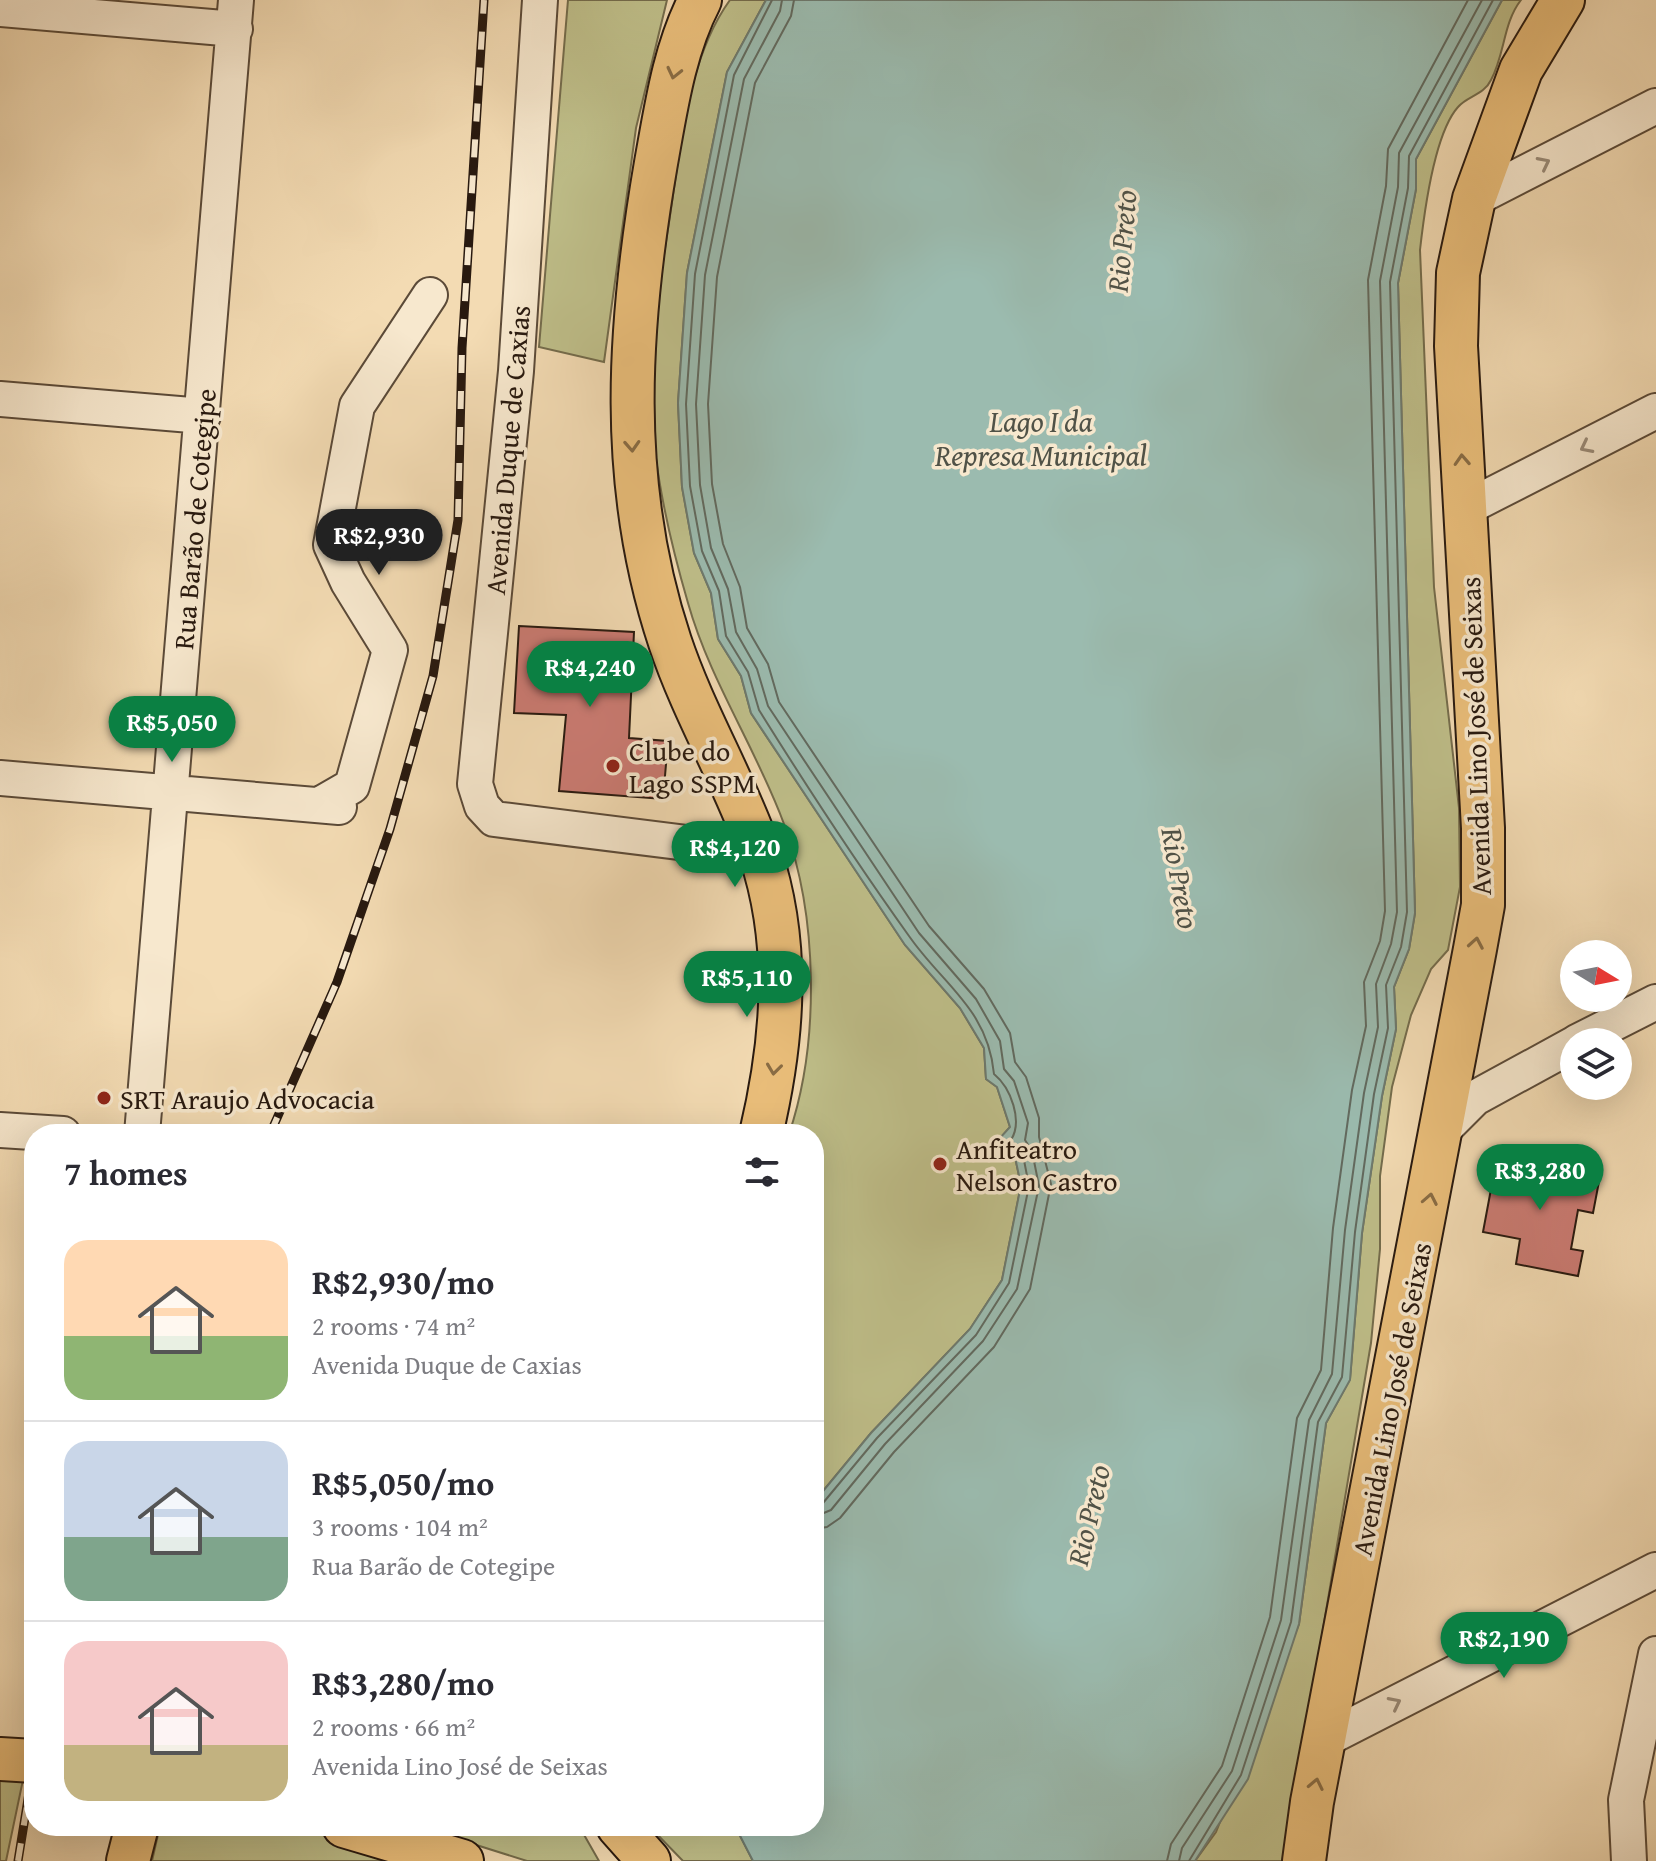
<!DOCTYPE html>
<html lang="en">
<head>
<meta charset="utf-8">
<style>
  body { margin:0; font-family:"Gentium Book Plus",serif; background:#f2f2f3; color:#2b2b33; height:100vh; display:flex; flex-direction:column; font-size:30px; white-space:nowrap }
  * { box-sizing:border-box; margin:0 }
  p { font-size:26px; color:#7c7c81 }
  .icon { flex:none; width:44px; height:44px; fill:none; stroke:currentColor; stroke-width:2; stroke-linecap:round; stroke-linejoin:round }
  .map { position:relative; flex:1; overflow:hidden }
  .panel { position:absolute; left:24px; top:1124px; width:800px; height:712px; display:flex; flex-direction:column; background:#fff; border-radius:32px; box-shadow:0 8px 32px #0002 }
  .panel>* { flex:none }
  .needle { width:52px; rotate:100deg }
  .controls { position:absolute; left:1560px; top:940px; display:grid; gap:16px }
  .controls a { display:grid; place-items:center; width:72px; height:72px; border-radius:50%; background:#fff; box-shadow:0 8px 32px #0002; font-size:40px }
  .price { position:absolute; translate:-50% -68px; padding:0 18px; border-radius:28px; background:#0b8043; color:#fff; font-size:26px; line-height:52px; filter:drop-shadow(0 2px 4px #0008) }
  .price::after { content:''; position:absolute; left:50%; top:48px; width:24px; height:18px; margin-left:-12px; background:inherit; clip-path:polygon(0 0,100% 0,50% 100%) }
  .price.active { background:#222; color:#fff }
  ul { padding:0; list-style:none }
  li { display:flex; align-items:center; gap:24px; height:200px; padding:0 40px }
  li+li { border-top:2px solid #e1e1e2 }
  li span { display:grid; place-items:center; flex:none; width:224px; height:160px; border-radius:24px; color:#555 }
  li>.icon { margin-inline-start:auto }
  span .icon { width:96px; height:96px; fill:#fffc; stroke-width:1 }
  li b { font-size:34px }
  h2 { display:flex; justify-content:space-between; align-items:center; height:96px; padding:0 40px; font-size:34px }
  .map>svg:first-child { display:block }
  .green { fill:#bfbf8a; stroke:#746c4c; stroke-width:2 }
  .water { fill:#9bbbaf; stroke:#6d7a6f; stroke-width:2 }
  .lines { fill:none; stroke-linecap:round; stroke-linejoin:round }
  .shore { stroke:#626a5f; stroke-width:2 }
  .building { fill:#cb7b73; stroke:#28190f; stroke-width:2 }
  .minor-casing { stroke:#5b4a38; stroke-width:38 }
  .major-casing { stroke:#28190f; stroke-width:46 }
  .minor { stroke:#f7e8ce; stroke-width:34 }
  .major { stroke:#eabe7a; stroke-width:42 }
  .rail-casing { stroke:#28190f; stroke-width:9 }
  .rail { stroke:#f7e8ce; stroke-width:6; stroke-dasharray:18; stroke-linecap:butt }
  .oneway { stroke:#896c44 }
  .oneway2 { stroke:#9a8b78 }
  .poi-dot { fill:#8f2418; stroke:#f7e8ce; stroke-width:3 }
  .labels { text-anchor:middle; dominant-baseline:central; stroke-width:7; stroke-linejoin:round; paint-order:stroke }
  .street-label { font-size:28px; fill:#28190f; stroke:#f7e8ce }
  .poi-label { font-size:28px; fill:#28190f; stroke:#f7e8ce; text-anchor:start }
  .water-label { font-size:30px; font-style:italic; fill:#505247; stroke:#f7e8ce }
</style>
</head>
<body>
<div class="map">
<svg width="1656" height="1861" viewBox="0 0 1656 1861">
  <rect width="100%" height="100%" fill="#f3dbb3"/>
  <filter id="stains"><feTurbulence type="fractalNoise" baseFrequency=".0025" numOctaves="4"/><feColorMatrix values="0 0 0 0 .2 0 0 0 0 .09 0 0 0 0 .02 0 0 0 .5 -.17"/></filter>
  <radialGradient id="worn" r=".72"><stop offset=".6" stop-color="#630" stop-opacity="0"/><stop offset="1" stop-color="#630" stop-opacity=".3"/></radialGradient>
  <!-- green -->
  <path class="green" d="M568 0H667L636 128 604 362 539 347Z
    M730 0H766L727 72 687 273 678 403 682 487 694 553 711 593 718 639 741 676 751 713 905 945 960 1008 984 1048 986 1079 997 1087 1010 1127 999 1140 1015 1157 1021 1185 1002 1280 970 1329 871 1433 814 1502V1134H789C820 1042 818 916 784 824 756 748 710 681 688 603 669 538 653 468 651 400 649 335 663 266 672 202 682 136 690 55 730 0Z
    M1502 0H1521C1503 23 1505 54 1491 80 1484 95 1467 96 1458 107 1434 134 1424 214 1420 250L1434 587 1459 808 1460 887 1448 950 1431 969 1411 1015 1392 1087 1380 1176V1249L1371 1343 1284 1861H1195L1216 1832 1299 1624 1326 1423 1350 1379 1362 1233 1382 1096 1396 1029 1394 987 1409 949 1415 913 1398 283 1416 189V159Z
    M0 1774 24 1775 6 1861H0Z
    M160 1826H308L427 1861H152Z
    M416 1826H579L599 1861H527Z
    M649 1826H735L753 1861H683Z"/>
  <!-- water -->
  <path class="water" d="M766 0H1502L1416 159V189L1398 283 1415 913 1409 949 1394 987 1396 1029 1382 1096 1362 1233 1350 1380 1326 1423 1299 1624 1248 1779 1195 1861H753L735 1826H814V1502L871 1433 970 1329 1002 1280 1021 1185 1015 1157 999 1139 1010 1127 997 1087 986 1079 984 1048 960 1008 905 945 751 713 741 676 718 639 711 593 694 553 682 487 678 403 687 273 727 72Z"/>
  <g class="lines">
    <!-- shore -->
    <path class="shore" d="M772 0 734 75 695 274 686 404 690 486 702 551 719 591 726 636 748 672 759 710C807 787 856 862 909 936 943 985 988 1009 994 1074 1011 1088 1023 1121 1011 1140L1023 1155 1029 1186 1009 1283 976 1335 877 1438 823 1503 814 1507
      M782 0 780 11 744 79 705 275 696 404 700 485 711 548 728 589 736 632 757 669 768 706 919 933 976 999 1000 1041 1004 1069 1014 1081 1028 1123 1025 1140 1032 1151 1039 1186 1017 1289 983 1341 885 1444 831 1510 814 1517
      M794 0 791 16 755 83 717 277 708 404 712 484 723 544 740 587 747 628 768 664 779 702 929 926 984 989 1010 1033 1015 1062 1026 1077 1039 1118V1137L1051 1184 1030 1289 994 1347 894 1452 840 1518 827 1527 814 1529
      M1167 1861 1171 1844 1222 1766 1270 1617 1297 1418 1321 1370 1333 1228 1352 1090 1366 1026 1364 982 1380 941 1385 911 1368 280 1386 186 1388 149 1468 0
      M1179 1861 1182 1848 1232 1771 1281 1620 1309 1420 1332 1374 1345 1230 1364 1093 1378 1027 1376 984 1391 944 1397 912 1380 281 1398 187 1399 153 1482 0
      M1189 1861 1241 1775 1291 1622 1318 1422 1342 1377 1355 1232 1374 1094 1388 1028 1386 985 1401 947 1407 912 1390 282 1408 188 1409 156 1493 0"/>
  </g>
  <!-- building -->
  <path class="building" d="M519 626 634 632 629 738 668 741 663 799 559 791 566 715 514 713Z
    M1497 1157 1600 1176 1593 1213 1578 1210 1571 1249 1583 1251 1578 1276 1516 1264 1520 1239 1483 1232Z"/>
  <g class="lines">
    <!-- minor casing -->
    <g class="minor-casing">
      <path id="minor" d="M540 0 516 371 475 784 482 806 494 819 759 852
        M0 9 235 29
        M1474 199 1656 106
        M0 399 203 416
        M1464 509 1656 411
        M0 778 339 807
        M319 805 352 786 390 650 348 582 331 545 357 406 430 295
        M1577 1042 1656 1002
        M0 1130 63 1134
        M1443 1130 1475 1098 1574 1044
        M142 1134 236 0
        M1326 1739 1656 1570
        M1629 1861 1626 1800 1656 1654"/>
    </g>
    <!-- major casing -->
    <g class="major-casing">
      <path id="major" d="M700 0C674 50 666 108 656 163 628 325 617 483 670 642 694 714 735 781 760 853 791 945 783 1041 761 1134
        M0 1759 34 1761
        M344 1826 462 1861
        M618 1826 649 1861
        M128 1861 137 1826
        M1304 1861 1312 1802 1475 949 1483 905V828L1456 346 1458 273 1474 199 1521 70 1563 0"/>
    </g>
    <!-- minor -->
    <use href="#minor" class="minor"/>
    <!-- major -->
    <use href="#major" class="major"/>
    <!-- rail casing -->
    <g class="rail-casing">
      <path id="rail" d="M270 1134 337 982 390 829 433 676 458 520 462 348 484 0
        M18 1861 34 1762"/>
    </g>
    <!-- rail -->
    <use href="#rail" class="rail"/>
  </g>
  <!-- one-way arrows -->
  <defs><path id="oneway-chevron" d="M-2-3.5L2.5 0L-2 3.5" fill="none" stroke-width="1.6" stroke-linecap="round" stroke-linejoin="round" transform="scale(2)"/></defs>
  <g class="oneway">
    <use href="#oneway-chevron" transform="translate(674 73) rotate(103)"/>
    <use href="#oneway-chevron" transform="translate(632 446) rotate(87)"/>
    <use href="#oneway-chevron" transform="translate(1462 460) rotate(-93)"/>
    <use href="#oneway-chevron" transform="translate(1476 943) rotate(-80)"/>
    <use href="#oneway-chevron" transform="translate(774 1069) rotate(97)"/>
    <use href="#oneway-chevron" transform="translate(1430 1199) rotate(-79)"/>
    <use href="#oneway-chevron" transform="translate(1316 1784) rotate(-78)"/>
  </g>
  <g class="oneway2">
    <use href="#oneway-chevron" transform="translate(1544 163) rotate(-27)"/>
    <use href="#oneway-chevron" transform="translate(1586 447) rotate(153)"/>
    <use href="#oneway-chevron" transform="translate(1395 1703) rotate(-27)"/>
  </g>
  <!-- markers -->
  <g class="poi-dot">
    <circle cx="613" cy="766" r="8"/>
    <circle cx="104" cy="1098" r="8"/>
    <circle cx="940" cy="1164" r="8"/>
  </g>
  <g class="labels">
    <!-- street labels -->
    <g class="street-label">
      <text transform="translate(507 450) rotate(-85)">Avenida Duque de Caxias</text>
      <text transform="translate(194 519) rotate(-85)">Rua Barão de Cotegipe</text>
      <text transform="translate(1475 736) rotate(-92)">Avenida Lino José de Seixas</text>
      <text transform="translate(1391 1399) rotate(-79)">Avenida Lino José de Seixas</text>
    </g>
    <!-- poi labels -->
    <g class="poi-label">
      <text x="629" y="750">Clube do<tspan x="629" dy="32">Lago SSPM</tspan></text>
      <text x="120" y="1098">SRT Araujo Advocacia</text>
      <text x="956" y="1148">Anfiteatro<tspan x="956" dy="32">Nelson Castro</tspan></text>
    </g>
    <!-- water labels -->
    <g class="water-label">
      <text transform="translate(1121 241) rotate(-85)">Rio Preto</text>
      <text x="1041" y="421">Lago I da<tspan x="1041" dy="34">Represa Municipal</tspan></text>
      <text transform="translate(1181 878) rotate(80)">Rio Preto</text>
      <text transform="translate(1088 1515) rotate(-77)">Rio Preto</text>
    </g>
  </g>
  <rect width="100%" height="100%" filter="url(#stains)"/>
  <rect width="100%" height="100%" fill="url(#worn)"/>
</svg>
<div class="controls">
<a><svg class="needle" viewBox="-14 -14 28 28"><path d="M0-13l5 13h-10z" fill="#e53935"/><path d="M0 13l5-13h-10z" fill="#7c7c81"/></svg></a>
<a><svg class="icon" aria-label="layers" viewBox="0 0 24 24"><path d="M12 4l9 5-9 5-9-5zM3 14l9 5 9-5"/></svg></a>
</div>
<b class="price active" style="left:379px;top:577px">R$2,930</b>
<b class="price" style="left:590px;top:709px">R$4,240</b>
<b class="price" style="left:172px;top:764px">R$5,050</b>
<b class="price" style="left:735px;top:889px">R$4,120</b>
<b class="price" style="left:747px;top:1019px">R$5,110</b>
<b class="price" style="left:1540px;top:1212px">R$3,280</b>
<b class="price" style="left:1504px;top:1680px">R$2,190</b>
<section class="panel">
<h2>7 homes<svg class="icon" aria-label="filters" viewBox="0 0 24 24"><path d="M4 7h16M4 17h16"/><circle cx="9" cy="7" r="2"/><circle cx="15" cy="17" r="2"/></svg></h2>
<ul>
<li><span style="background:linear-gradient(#ffd9b3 60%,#8fb573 0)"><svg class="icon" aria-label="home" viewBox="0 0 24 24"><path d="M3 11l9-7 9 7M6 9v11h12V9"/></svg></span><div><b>R$2,930/mo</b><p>2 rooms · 74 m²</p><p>Avenida Duque de Caxias</p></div></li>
<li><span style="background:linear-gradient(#c9d6e8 60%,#7fa58c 0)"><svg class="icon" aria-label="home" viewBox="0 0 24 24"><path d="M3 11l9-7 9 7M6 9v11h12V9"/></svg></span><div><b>R$5,050/mo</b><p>3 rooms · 104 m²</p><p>Rua Barão de Cotegipe</p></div></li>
<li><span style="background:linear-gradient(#f6c9c9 65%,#c2b280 0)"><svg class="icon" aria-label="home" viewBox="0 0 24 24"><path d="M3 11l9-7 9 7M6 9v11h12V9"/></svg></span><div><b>R$3,280/mo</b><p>2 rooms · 66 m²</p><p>Avenida Lino José de Seixas</p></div></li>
</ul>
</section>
</div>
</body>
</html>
